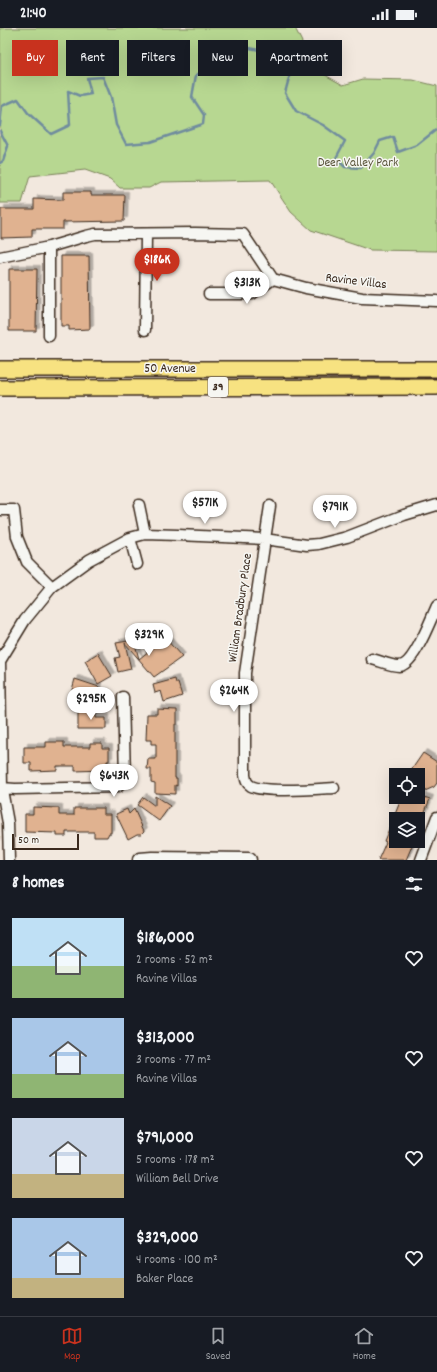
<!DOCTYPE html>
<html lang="en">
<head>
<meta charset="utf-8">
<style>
  body { margin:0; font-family:Dekko,sans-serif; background:#20242c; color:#f1f3f6; height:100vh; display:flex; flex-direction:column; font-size:15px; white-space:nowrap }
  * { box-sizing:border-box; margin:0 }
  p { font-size:13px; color:#9ea1a6 }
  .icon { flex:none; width:22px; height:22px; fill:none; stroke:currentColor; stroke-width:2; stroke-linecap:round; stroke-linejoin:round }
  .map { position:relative; height:832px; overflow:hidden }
  .details { display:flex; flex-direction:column; background:#171b24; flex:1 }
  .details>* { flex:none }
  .guide { position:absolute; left:12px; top:12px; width:413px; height:36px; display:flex; gap:8px }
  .tools { position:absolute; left:389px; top:740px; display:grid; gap:8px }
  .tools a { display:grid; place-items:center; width:36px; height:36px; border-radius:0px; background:#171b24; box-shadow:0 4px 16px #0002; font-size:20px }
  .scale { position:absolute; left:12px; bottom:10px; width:67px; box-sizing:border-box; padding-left:4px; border:2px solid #3b2a1e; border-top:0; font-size:11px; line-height:14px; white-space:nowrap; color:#3b2a1e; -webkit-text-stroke:3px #f6f6f2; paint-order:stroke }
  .price { position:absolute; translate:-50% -34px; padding:0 9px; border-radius:14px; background:#fff; color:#222; font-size:13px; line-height:26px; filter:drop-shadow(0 1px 2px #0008) }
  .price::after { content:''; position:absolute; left:50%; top:24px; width:12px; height:9px; margin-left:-6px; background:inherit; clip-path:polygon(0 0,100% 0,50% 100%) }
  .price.on { background:#c8321e; color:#fff }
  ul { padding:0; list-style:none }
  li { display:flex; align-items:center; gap:12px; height:100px; padding:0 12px }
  li span { display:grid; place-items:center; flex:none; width:112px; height:80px; border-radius:0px; color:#555 }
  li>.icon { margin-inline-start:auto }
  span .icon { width:48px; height:48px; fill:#fffc; stroke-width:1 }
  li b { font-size:17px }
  h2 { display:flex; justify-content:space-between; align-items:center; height:48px; padding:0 12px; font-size:17px }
  .chip { padding:0 14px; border-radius:0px; background:#171b24; box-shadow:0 4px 16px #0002; font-size:14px; line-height:36px }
  .chip.on { background:#c8321e; color:#fff }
  .status { display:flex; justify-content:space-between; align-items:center; height:28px; padding:0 20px; background:#171b24; direction:ltr }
  .status svg { height:11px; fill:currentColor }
  .tabs { display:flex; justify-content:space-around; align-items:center; height:56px; border-top:1px solid #363941; background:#171b24; font-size:11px; color:#9ea1a6 }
  .tabs a { display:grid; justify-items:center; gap:2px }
  .tabs .on { color:#c8321e }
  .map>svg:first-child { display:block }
  .green { fill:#b7d791; stroke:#798058 }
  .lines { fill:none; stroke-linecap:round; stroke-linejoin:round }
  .stream { stroke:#708c9e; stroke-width:2.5 }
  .building { fill:#e0b290; stroke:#3b2a1e; filter:url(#shadow) }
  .minor-casing { stroke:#3b2a1e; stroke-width:13 }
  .secondary-casing { stroke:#3b2a1e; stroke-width:17 }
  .primary-casing { stroke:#3b2a1e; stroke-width:18 }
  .minor { stroke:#f6f6f2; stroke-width:10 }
  .secondary { stroke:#f6f6f2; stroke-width:14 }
  .primary { stroke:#f7e281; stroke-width:15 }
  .labels { text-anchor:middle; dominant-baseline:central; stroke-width:3; stroke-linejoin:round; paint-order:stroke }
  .shield { fill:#f6f6f2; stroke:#73675e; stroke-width:1 }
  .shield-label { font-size:12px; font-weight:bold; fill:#3b2a1e }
  .park-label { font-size:13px; fill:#5a553b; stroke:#f6f6f2 }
  .street-label { font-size:13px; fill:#3b2a1e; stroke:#f6f6f2 }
</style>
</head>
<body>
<div class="status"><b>21:40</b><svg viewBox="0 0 49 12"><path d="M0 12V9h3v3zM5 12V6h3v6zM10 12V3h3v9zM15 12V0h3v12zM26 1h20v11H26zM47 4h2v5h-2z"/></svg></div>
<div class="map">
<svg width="437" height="832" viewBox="0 0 437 832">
  <defs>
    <filter id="shadow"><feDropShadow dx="3.5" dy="-3.5" stdDeviation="0" flood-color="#0004"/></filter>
  </defs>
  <rect width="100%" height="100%" fill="#f2e8de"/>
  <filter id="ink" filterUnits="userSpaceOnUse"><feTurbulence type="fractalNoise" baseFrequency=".025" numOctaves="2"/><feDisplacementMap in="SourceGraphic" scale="8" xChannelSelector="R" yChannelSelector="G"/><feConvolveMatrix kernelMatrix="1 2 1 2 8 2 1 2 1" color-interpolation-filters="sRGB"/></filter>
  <g filter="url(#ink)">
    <!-- green -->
    <path class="green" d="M0 0H295L316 42 343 57 363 51 413 52 437 58V223L370 222 311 202 291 184 270 152 161 154 149 160H120L110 151 85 142 30 148 22 175H0Z"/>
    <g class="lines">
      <!-- stream -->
      <path class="stream" d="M0 97 2 78 18 71 28 85 51 106 70 97 68 63 80 68 91 66 87 50 103 49 111 69 116 97 126 116 150 114 203 96 204 87 192 69 196 47 230 31 239 18 270 24 293 35 285 65 296 83 323 97 345 113 336 130 345 139 361 140 374 125 380 113 393 109 398 124 417 117 437 101
        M0 103 8 118 3 133 0 135"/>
    </g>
    <!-- building -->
    <path class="building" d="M63 164H91V167H125L124 193 63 194V201H32V209L1 210V181H34V171L63 172Z
      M61 228H89L90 301 69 302V298H61Z
      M9 241H37L36 303H9Z
      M165 610 182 629 154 649 125 615 131 641 118 644 115 630 120 629 116 615 134 612 139 631Z
      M98 625 112 648 98 656 85 633Z
      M75 651 99 659 97 668 100 669 97 678 70 669Z
      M175 651 176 655H178L182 668 164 674 161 663 155 665 153 657Z
      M157 681 177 682V696H175V750H177V758L175 757V766L155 765V755L151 754V741H147L148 731H156V716H151V712H146L147 686H157Z
      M78 683H96V690H106V701H78Z
      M46 714H64V719H90V715H102V720H109V733H107V739L104 742 75 743V738H57V742L31 743V735H24V719H46Z
      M423 725 437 734V755L434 759 418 766V747H408Z
      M418 767 430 771 422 791H396V813H414L406 832H378L386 814 384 813 402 769H418Z
      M155 768 170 778 159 793 137 777 143 769 155 778Z
      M33 779 59 780V787H74V780H104V786H111V805H109L107 809H94V804H66V808H57V805L25 804V786H33Z
      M127 781 129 786 134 781 144 803 141 806H137L128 811 116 786Z"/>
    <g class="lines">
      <!-- minor casing -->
      <g class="minor-casing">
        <path id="minor" d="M0 229 49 219 86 208 95 206 195 205 243 206 273 251 306 260 362 270 437 273
          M209 266H252L273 251
          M145 302 146 207
          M49 308V219
          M139 477 145 506
          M270 478 245 645V747C246 752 246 755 251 758 265 765 316 761 334 760
          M0 482H14L17 509 27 534 52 559
          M130 510 137 536
          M372 631C380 633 391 638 399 638 414 638 431 590 437 578
          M2 760 15 761 118 759 125 749 123 669
          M2 762 8 795 9 832
          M0 769 2 760 0 633 25 592 52 559 89 532 130 510 145 506 178 507 264 511 307 517 319 516 347 509 404 487 437 477
          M421 832 437 789"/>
      </g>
      <!-- secondary casing -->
      <g class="secondary-casing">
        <path id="secondary" d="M140 832 152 831 249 832"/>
      </g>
      <!-- primary casing -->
      <g class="primary-casing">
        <path id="primary" d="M0 341H437
          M0 360 437 359"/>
      </g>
      <!-- minor -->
      <use href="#minor" class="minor"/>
      <!-- secondary -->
      <use href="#secondary" class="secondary"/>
      <!-- primary -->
      <use href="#primary" class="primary"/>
    </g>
  </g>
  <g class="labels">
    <!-- shield labels -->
    <rect class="shield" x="208" y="349" width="20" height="20" rx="3"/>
    <g class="shield-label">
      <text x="218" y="359">39</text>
    </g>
    <!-- park labels -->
    <g class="park-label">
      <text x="358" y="135">Deer Valley Park</text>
    </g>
    <!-- street labels -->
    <g class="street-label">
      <text transform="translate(356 254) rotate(7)">Ravine Villas</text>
      <text x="170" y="341">50 Avenue</text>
      <text transform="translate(241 580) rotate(-82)">William Bradbury Place</text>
    </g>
  </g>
</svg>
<div class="tools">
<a><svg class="icon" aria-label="locate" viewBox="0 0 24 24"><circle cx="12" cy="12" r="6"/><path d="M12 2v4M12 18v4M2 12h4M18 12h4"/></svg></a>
<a><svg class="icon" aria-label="layers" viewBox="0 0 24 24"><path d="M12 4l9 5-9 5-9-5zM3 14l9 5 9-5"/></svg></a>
</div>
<div class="scale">50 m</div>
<b class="price on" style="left:157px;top:254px">$186K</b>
<b class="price" style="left:247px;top:277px">$313K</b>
<b class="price" style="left:205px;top:497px">$571K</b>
<b class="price" style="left:335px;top:501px">$791K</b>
<b class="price" style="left:149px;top:629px">$329K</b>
<b class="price" style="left:234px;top:685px">$264K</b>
<b class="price" style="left:91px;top:693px">$295K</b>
<b class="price" style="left:114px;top:770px">$643K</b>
<div class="guide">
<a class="chip on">Buy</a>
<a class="chip">Rent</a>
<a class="chip">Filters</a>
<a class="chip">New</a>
<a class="chip">Apartment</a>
</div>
</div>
<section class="details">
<h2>8 homes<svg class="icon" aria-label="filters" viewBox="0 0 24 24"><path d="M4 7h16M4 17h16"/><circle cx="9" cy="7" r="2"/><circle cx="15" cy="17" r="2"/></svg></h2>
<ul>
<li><span style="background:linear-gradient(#bfe0f5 60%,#8fb573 0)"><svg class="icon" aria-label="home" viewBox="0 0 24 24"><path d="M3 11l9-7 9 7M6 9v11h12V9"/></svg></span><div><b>$186,000</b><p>2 rooms · 52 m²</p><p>Ravine Villas</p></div><svg class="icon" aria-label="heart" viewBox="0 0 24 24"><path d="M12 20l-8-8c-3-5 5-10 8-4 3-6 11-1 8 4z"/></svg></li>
<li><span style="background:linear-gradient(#a9c7e8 70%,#8fb573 0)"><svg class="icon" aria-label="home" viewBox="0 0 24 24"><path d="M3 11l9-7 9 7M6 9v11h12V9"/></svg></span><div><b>$313,000</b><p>3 rooms · 77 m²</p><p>Ravine Villas</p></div><svg class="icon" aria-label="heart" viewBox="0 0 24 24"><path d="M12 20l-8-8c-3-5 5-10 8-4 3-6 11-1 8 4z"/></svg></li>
<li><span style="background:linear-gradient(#c9d6e8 70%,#c2b280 0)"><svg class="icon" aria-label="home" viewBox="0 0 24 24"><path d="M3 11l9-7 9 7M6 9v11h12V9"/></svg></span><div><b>$791,000</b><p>5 rooms · 178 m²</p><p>William Bell Drive</p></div><svg class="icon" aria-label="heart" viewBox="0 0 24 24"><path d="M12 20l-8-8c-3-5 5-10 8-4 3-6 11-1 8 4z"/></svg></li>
<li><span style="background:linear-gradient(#a9c7e8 75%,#c2b280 0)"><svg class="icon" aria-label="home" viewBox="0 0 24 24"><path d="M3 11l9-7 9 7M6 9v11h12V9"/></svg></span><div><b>$329,000</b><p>4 rooms · 100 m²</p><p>Baker Place</p></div><svg class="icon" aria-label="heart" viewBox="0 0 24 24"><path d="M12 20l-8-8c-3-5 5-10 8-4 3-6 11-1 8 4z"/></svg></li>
</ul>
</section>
<nav class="tabs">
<a class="on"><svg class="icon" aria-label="map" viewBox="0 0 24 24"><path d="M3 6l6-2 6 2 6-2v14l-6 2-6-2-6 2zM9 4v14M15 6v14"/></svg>Map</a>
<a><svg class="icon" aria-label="saved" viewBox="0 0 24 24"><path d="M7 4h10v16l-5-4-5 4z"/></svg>Saved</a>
<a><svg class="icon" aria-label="home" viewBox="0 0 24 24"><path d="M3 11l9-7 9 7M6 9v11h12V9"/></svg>Home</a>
</nav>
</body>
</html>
